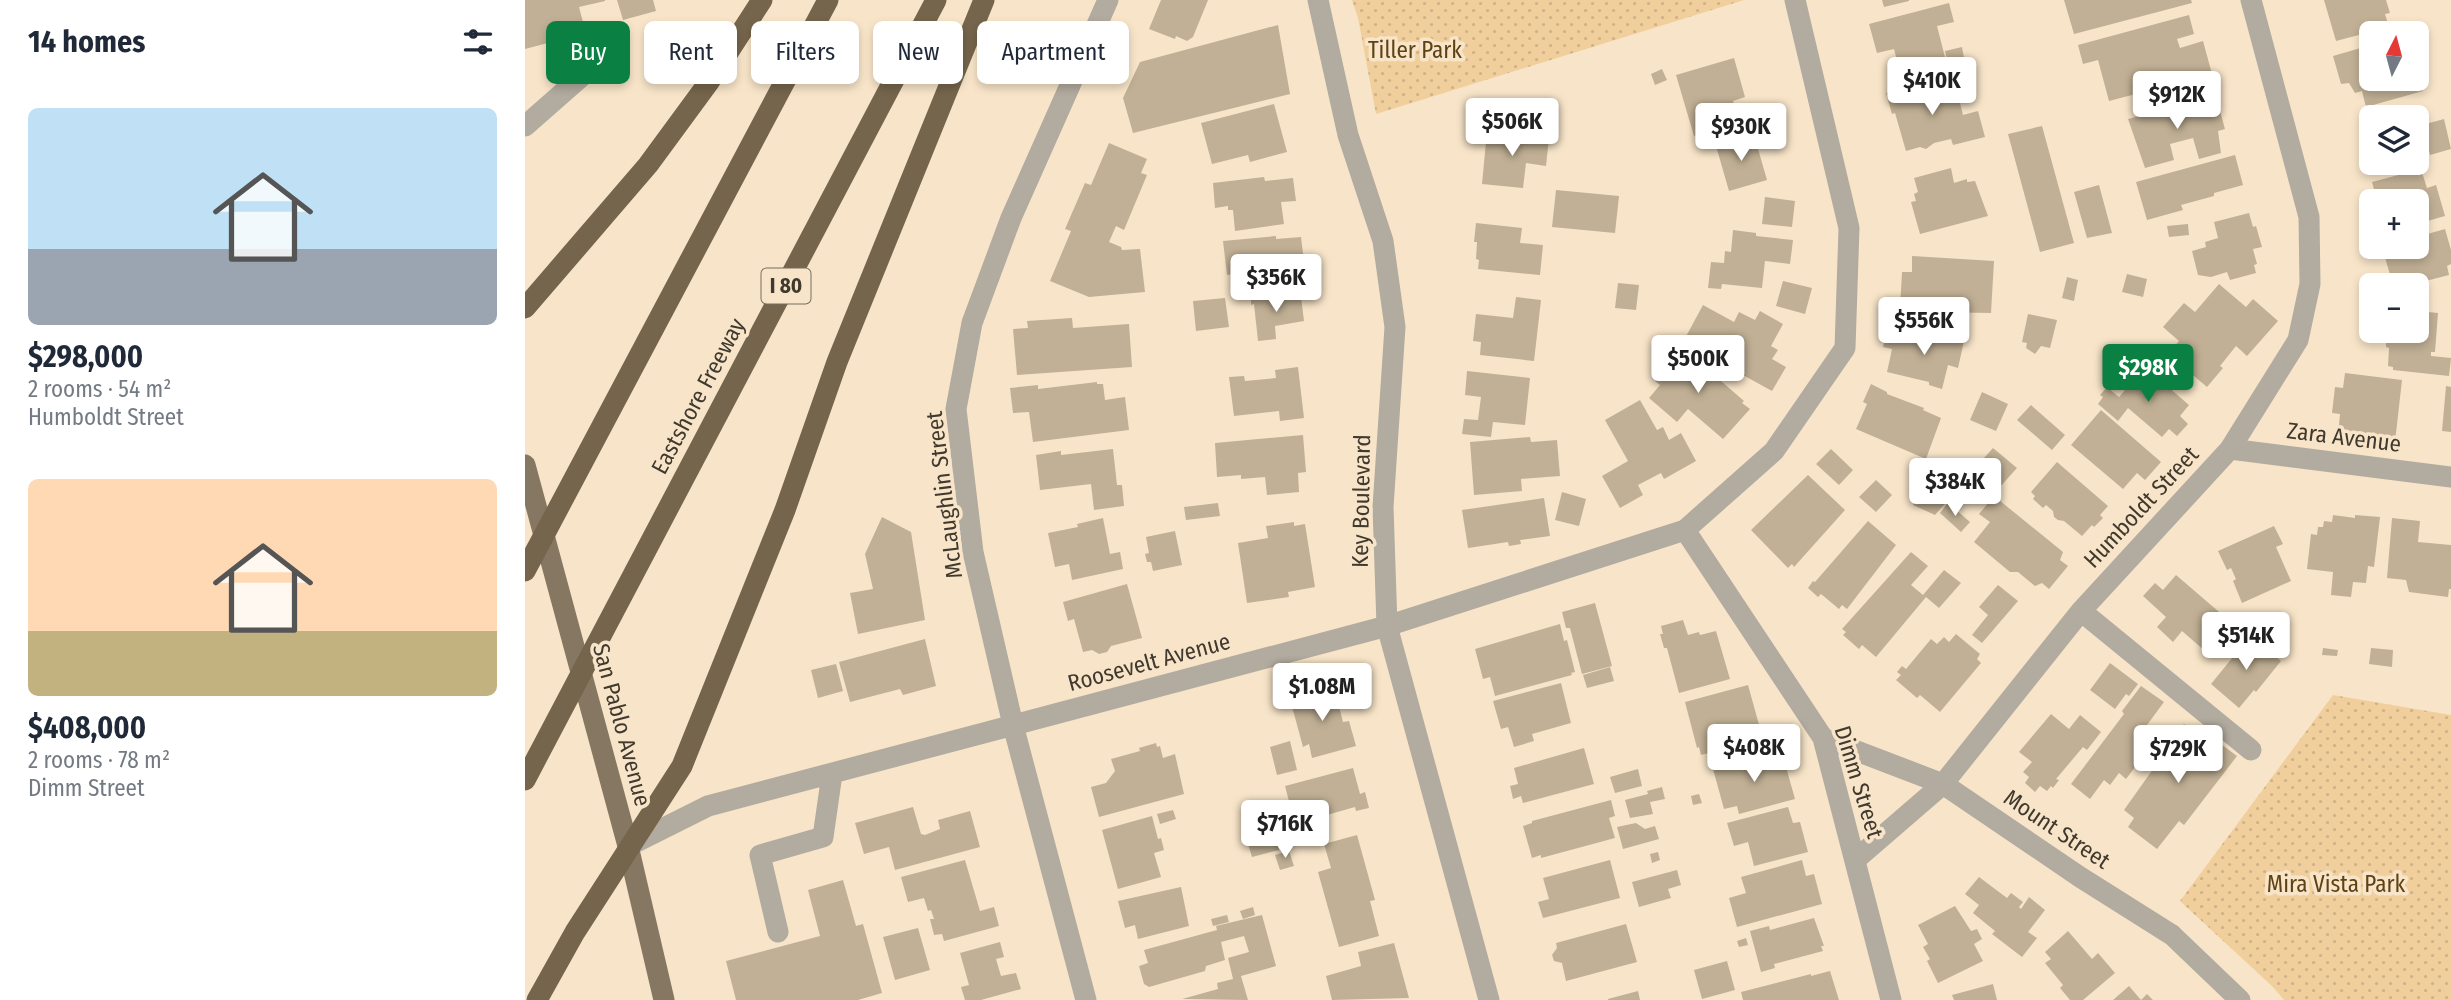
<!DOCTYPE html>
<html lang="en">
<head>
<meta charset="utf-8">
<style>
  body { margin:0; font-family:"Fira Sans Condensed",sans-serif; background:#f6f6f7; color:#1f2937; height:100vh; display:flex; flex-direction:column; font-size:26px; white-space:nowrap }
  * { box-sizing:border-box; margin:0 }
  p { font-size:23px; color:#747a83 }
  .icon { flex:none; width:38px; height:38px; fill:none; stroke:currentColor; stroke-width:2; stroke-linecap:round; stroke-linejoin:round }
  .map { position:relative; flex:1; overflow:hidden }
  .panel { display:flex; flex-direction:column; background:#fff; width:525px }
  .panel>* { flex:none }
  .hud { position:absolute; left:21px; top:21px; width:665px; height:63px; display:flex; gap:14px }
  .needle { width:46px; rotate:6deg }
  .controls { position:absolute; left:1834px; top:21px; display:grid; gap:14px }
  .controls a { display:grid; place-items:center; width:70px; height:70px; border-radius:10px; background:#fff; box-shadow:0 4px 10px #0003; font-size:35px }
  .price { position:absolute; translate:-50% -60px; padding:0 16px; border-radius:7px; background:#fff; color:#222; font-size:23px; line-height:46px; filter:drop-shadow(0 2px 4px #0008) }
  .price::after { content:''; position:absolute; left:50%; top:42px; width:21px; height:16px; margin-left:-10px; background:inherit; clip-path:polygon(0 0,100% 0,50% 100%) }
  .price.selected { background:#0b8043; color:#fff }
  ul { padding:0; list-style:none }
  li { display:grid; align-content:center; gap:14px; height:371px; padding:0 28px }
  li span { display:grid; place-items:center; height:217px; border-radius:10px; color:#555 }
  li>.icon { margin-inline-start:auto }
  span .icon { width:126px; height:126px; fill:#fffc; stroke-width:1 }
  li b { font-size:30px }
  h2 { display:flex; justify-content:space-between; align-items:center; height:84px; padding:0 28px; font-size:30px }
  .tag { padding:0 24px; border-radius:10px; background:#fff; box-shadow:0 4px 10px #0003; font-size:24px; line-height:63px }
  .tag.selected { background:#0b8043; color:#fff }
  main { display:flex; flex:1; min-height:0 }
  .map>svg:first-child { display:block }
  .green { fill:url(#green-dots) }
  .building { fill:#c1b095 }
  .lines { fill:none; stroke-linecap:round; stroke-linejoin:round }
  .minor { stroke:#b2ab9f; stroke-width:21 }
  .major { stroke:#867762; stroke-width:21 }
  .highway { stroke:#75654c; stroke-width:21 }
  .labels { text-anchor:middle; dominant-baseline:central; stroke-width:7; stroke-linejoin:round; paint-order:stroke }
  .shield { fill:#f8e5c9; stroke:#776d5c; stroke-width:2 }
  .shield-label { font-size:21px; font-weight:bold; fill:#40392e }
  .park-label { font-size:23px; fill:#5d4213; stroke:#f8e5c9 }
  .street-label { font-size:23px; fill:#40392e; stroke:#f8e5c9 }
</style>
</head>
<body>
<main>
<section class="panel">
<h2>14 homes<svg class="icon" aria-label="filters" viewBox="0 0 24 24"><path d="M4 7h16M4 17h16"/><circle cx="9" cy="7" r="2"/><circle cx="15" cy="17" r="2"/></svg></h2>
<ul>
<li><span style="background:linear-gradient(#bfe0f5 65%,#9aa5b1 0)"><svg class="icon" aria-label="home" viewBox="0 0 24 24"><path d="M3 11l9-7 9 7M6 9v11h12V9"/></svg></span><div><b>$298,000</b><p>2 rooms · 54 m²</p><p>Humboldt Street</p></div></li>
<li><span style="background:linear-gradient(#ffd9b3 70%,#c2b280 0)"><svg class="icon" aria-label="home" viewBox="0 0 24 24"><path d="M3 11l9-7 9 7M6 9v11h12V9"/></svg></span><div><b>$408,000</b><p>2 rooms · 78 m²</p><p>Dimm Street</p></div></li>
</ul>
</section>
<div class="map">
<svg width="1926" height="1000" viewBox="0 0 1926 1000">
  <defs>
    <pattern id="green-dots" width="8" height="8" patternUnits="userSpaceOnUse" patternTransform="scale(1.75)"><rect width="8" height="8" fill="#f0cf9d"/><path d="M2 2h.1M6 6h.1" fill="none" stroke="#cfb288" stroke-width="1.8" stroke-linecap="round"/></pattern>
  </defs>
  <rect width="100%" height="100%" fill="#f8e5c9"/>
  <!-- green -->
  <path class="green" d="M827 0H1219L851 114 833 18Z
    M1808 695 1926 715V1000H1759L1748 987 1655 901Z"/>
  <!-- building -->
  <path class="building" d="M0 0H80V1L54 7 61 33 0 49Z
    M92 0H128L131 11 98 20Z
    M636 0H683L668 37 662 41 651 36 650 39 624 29Z
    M1357 0H1384V1L1359 7Z
    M1539 0H1666L1667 3 1549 34Z
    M1799 0H1861L1865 13 1860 14 1864 27 1811 41Z
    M1424 3 1429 22 1412 26 1422 65 1376 76 1369 49 1352 53 1344 24Z
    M1664 15 1669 34 1652 39 1655 48 1678 41 1687 74 1584 101 1573 60 1558 64 1553 45Z
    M753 25 765 94 608 133 598 98 615 62Z
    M1846 45V79H1868L1869 81 1892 79 1893 71 1898 91 1841 107 1837 91 1830 93 1824 83 1816 84 1808 56Z
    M1437 47 1439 58 1423 63 1420 51Z
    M1209 58 1220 97 1208 101 1215 124 1169 136 1151 75Z
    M1137 69 1142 80 1130 85 1126 74Z
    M1417 79 1422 98 1433 95 1438 115 1453 111 1460 137 1428 145 1426 139 1409 143 1401 149 1395 147 1381 151 1370 113 1367 114 1361 93Z
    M1686 99 1690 113 1695 111 1700 129 1693 131 1696 153 1674 159 1668 138 1645 144 1649 160 1620 168 1603 119 1662 103V105Z
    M749 104 762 152 725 162 723 155 687 164 676 123Z
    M1919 119 1926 149 1905 155 1897 125Z
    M1517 126 1549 243 1515 252 1483 134Z
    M962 131 1024 138 1021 166 1001 163 998 188 957 184Z
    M1229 135 1242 180 1204 191 1191 146Z
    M584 143 622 159 616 173 622 175 599 230 591 226 584 242 596 247 597 250 615 249 620 292 564 297 525 281 546 231 540 229 560 183 566 185Z
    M1710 155 1718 185 1689 193V196L1656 205 1658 210 1622 220 1611 182Z
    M1426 168 1429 183 1442 179V182L1450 181 1463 216 1395 234 1386 202 1391 201 1389 194 1393 192 1389 178Z
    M1896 169 1902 188 1911 185 1920 216 1892 224V201H1852L1847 182Z
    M739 177 740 181 768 178 771 201 756 202 759 224 710 231 708 210H703V206L690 208 688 183Z
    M1574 185 1587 233 1562 238 1549 192Z
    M1031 190 1094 196 1090 233 1027 227Z
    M1240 197 1270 201 1267 227 1237 224Z
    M1846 201V227H1845L1839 203Z
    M1724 213 1728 227 1731 226 1737 247 1728 249 1732 264 1729 265 1731 273 1705 280 1702 272 1686 277 1673 275 1667 251 1681 247 1680 242 1693 238 1689 222Z
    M951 223 997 228 995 243 1018 245 1015 275 953 269 954 260 951 259 952 242H949Z
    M1663 224 1664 235 1644 237 1642 226Z
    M1920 229 1926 250V264L1922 266 1924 275 1885 285H1868L1857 247H1892V237Z
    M1208 230 1231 233V236L1268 240 1265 264 1240 261 1237 288 1197 284 1196 289 1183 288 1186 262 1199 263 1200 251 1206 252Z
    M751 236V239L776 237 779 262H774L775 267 762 269 763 280 744 282 745 286 723 288 722 284 718 285 716 273 702 275 698 241Z
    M1387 256 1469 261 1466 313 1404 312V310L1375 308 1377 272H1387Z
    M1602 274 1622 279 1618 297 1597 292Z
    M1542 277 1553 280 1549 301 1537 298Z
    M1258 281 1287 288 1280 314 1251 306Z
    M1093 283 1114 285 1111 310 1090 308Z
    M1694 284 1721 307 1728 299 1753 321 1722 356 1711 346 1695 366 1698 368 1682 387 1643 354 1654 341 1638 327 1659 303 1670 312Z
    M765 294V299L776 297 779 321 750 326 751 339 733 341 729 304 726 305V300Z
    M991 297 1016 300 1009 361 955 355 956 342 948 341 951 314 988 318Z
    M700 298 704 327 671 331 668 301Z
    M1844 303H1846V331H1892V311L1913 313 1910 352H1906V356L1926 358 1924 376 1868 370V367L1863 366 1864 348 1861 347V341L1841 339Z
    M1178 305 1209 322 1214 312 1230 320 1235 311 1258 324 1246 346 1253 350 1247 359 1261 367 1247 391 1158 342Z
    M1503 314 1532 320 1525 348 1516 346 1510 354 1501 348 1502 343 1497 342Z
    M547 318 548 328 604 324 607 367 492 375 488 329 503 328 502 321Z
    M1388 330 1439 341 1433 368 1423 365 1417 389 1404 385V382L1362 372 1367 349 1358 347 1361 334 1386 340Z
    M1158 348 1219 401 1217 403 1225 409 1198 439 1163 409 1152 422 1124 398 1135 385 1130 381Z
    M1609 358 1616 363 1606 375 1600 368Z
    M773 367 779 418 755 421 754 411 709 416 704 377 719 376 720 381 751 378 750 370Z
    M1620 367 1664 405 1655 416 1663 424 1652 436 1644 429 1637 437 1603 408 1593 421 1573 404 1578 397 1575 395 1582 387 1594 397Z
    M942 371 1005 378 1000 425 968 422 966 437 937 434 939 419 953 420 956 397 940 395Z
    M1820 373 1877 380 1870 442 1813 435 1815 414 1807 413 1810 387 1818 388Z
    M572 382V384H578L580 400 600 397 604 430 508 442 504 412 488 413 485 388 513 385V389Z
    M1346 384 1362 392V394L1399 408 1398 410 1416 418 1401 459 1331 429 1342 404 1338 402Z
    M1921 386 1926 387V432L1917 431Z
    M1457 392 1483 404 1471 431 1445 420Z
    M1115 400 1132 430 1138 427 1144 440 1156 433 1171 461 1139 479 1136 473 1113 485 1118 495 1095 508 1077 476 1103 461 1080 420Z
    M1506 405 1540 435 1527 450 1492 420Z
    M1576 410 1636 462 1620 480 1612 473 1598 489 1546 445Z
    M778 435 781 472 773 473 774 492 742 495 740 477 716 479V475L692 477 690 443Z
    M1005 437 1006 442 1032 440 1035 476 996 479 997 491 949 495 945 442Z
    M1468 448 1492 468 1474 488 1450 468Z
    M588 449 592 485H597L599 506 569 510 566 484 515 490 511 455 536 451V455Z
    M1306 449 1328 470 1314 485 1291 464Z
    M1409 460 1438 473 1430 492 1410 515 1388 505Z
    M1532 462 1583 506 1575 515 1578 518 1569 527 1567 525 1557 536 1539 521 1533 520 1529 517 1528 511 1521 505 1518 508 1508 499 1510 496 1506 492Z
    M1283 475 1320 510 1269 567 1267 564 1263 568 1226 530Z
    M1351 480 1367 495 1351 512 1334 497Z
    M1037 492 1061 499 1054 526 1030 520Z
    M1469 496 1538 552 1535 560 1543 566 1524 589 1517 583 1510 586 1493 572H1485L1449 542 1465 522 1454 514Z
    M1019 498 1025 536 995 540 996 544 984 546 983 542 943 548 937 510Z
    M693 503 695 516 661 520 659 507Z
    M1423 503 1445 522 1436 532 1415 513Z
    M1808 515 1830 518V515L1855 517 1849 567 1843 566 1841 583 1828 582 1826 597 1806 595 1808 572 1782 569 1786 534 1792 535 1793 527H1798L1799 521 1807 522Z
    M357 517 386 532 400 620 333 634 325 593 348 589 340 554Z
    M578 518 585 554 595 552 598 569 547 580 544 564 530 567 523 533 553 527 552 524Z
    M1867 518 1895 521 1893 542 1926 545V589H1924L1923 597 1884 592 1881 580 1862 578Z
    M1343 521 1371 545 1322 609 1317 605 1314 609 1296 594 1293 597 1283 588 1288 581 1290 582Z
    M769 522V526L780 524 790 587 763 592 764 597 722 603 713 543 743 538 741 526Z
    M1749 526 1758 544 1751 547 1766 581 1717 603 1708 581 1711 579 1706 568 1702 570 1693 551Z
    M650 531 657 565 628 571 626 562H622L620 554 624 553 621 537Z
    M1386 552 1403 566 1386 585 1398 595 1419 570 1436 583 1414 608 1401 597 1351 657 1337 645 1334 649 1318 635 1321 632 1317 629Z
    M1651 575 1700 617 1693 625 1699 630 1680 651 1657 631 1648 642 1632 627 1641 617 1618 596 1630 583 1638 590Z
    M602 584 617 638 586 646 582 652 574 654 567 650 558 652 549 619 543 621 538 602Z
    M1473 585 1493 601 1457 643 1447 635 1463 615 1454 607Z
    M1070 603 1087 666 1057 674 1045 628H1041L1037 612Z
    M1158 620 1163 635 1174 632 1175 635 1191 631 1205 679 1154 693 1142 648H1139L1135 634H1138L1136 626Z
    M1035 624 1039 641 1042 640 1050 672 1046 673 1047 675 970 696 965 677 958 679 950 649Z
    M1431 634 1455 654 1452 659 1456 663 1415 712 1395 695 1392 698 1371 680 1376 675 1372 672 1377 666 1381 669 1406 639 1412 644 1419 637 1424 642Z
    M1725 636 1756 661 1731 692 1729 690 1714 708 1686 684Z
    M400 639 411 686 378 695 375 689 325 702 314 662Z
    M1798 648 1813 650 1812 656 1797 655Z
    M1846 648 1868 650 1867 667 1844 664Z
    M1585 663 1613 684 1604 696 1601 694 1590 709 1565 690Z
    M311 664 318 691 293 698 286 670Z
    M1085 667 1089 681 1062 688 1058 675Z
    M1036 683 1046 723 1007 734 1009 741 989 747 983 727 976 729 968 701Z
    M1223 685 1238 739 1176 755 1174 747 1172 748 1160 702Z
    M1616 686 1639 702 1622 725 1624 727 1618 735 1629 742 1601 779 1594 773 1585 785 1579 780 1565 799 1546 784 1599 714 1597 711Z
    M809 687 818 722 824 721 831 746 787 758 784 744 778 747 765 699Z
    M1526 714 1544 729 1555 715 1576 732 1562 750 1558 747 1531 779 1534 780 1528 788 1526 786 1522 791 1515 786 1510 792 1500 783 1504 777 1498 772 1507 762 1494 752Z
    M1659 724 1677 737 1681 733 1712 756 1659 825 1654 821 1632 849 1603 827 1609 818 1599 810 1631 765 1636 769 1648 753 1641 747Z
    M765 741 772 770 752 775 745 747Z
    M631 743 632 747 635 746 638 758 650 754 659 794 574 817 566 787 581 783 590 771 586 759 615 751 614 748Z
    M1059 748 1069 784 998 803 996 796 988 799 985 786 993 784 989 768Z
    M1248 752 1253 770 1261 767 1270 799 1214 814 1212 806 1199 809 1188 769Z
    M828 768 835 794 840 792 844 808 831 811 830 807 770 824 760 786Z
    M1113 769 1117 786 1090 793 1085 777Z
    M1137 787 1140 799 1125 802 1128 814 1105 818 1100 800 1123 794 1122 791Z
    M1174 794 1177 803 1168 805 1166 796Z
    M1086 800 1090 816 1084 818 1090 838 1016 858V855L1007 858 998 826 1007 823V821Z
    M388 807 396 834 400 835 415 829 413 820 445 811 455 847 370 870 364 847 339 854 330 823Z
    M1263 807 1268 823 1275 822 1283 852 1229 866 1223 842 1209 846 1202 823Z
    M648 810 651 819 635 824 632 814Z
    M627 816 633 839 636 838 639 850 629 853 636 877 593 889 577 830Z
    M747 823 754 850 727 857 719 831Z
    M1111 823 1120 829 1130 826 1134 839 1098 849 1092 827Z
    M832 835 850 900 845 901 854 936 814 947 793 872 806 868 799 844Z
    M764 851 769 866 755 870 750 855Z
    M1133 852 1135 860 1127 863 1125 854Z
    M440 860 455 911 469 907 474 926 419 941 417 934 409 935 405 919H409L406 910 403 911 399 898 383 902 376 877Z
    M1085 860 1095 898 1018 918 1013 902 1024 899 1018 878Z
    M1277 860 1281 876 1289 874 1297 904 1212 927 1204 898 1221 893 1216 877Z
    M1152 870 1156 885 1143 889 1146 898 1114 907 1107 882Z
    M1454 877 1482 898 1486 893 1498 902 1494 907 1496 909 1504 897 1520 910 1503 932 1512 938 1497 957 1467 934 1470 931 1448 913 1454 905 1440 894Z
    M318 880 331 926 338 924 357 993 333 1000H211L201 961 295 936 283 890Z
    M656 887 664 926 613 939 610 925 600 928 593 901Z
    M1430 906 1446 931 1452 929 1457 939 1449 944 1458 961 1413 983 1402 961 1405 959 1398 947 1403 944 1393 925Z
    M728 907 730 915 718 919 715 911Z
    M702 915 704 922 688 926 686 919Z
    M737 915 751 966 716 976 723 1000 657 999 693 989 692 983 708 979 703 958 724 952 719 936 696 942 700 960 681 966 680 971 624 987 619 984 614 966 623 963 619 950 692 930 691 926Z
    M1289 918 1299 946H1296L1298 951 1249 964 1250 968 1236 972 1225 931 1244 926 1245 930Z
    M1101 924 1112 962 1041 981 1037 963 1029 961 1027 955 1032 948 1031 943Z
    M393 928 405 970 370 980 358 937Z
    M1543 931 1567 959 1573 953 1590 973 1558 1000H1545L1535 988 1538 985 1520 963 1526 959 1520 952Z
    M1221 938 1223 945 1214 947 1212 941Z
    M475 942 479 957 471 959 476 976 491 973 496 989 456 1000H440L436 987 444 985 435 953Z
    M869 943 884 998 807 1000 801 976 836 966 833 952Z
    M1202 961 1210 990 1177 999 1169 970Z
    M1305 971 1314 1000H1218L1216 992 1286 974V976Z
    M1468 984 1472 1000H1429L1427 995Z
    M1604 986 1616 1000 1622 994 1628 1000H1588Z
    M1113 991 1115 1000H1083V999Z"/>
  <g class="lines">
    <!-- minor -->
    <path class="minor" d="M793 0 823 135 858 241 870 327 858 507 862 626 964 1000
      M0 126 66 68
      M1705 449 1926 477
      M1160 530 1298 738 1366 1000
      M1556 611 1726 750
      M1298 738 1418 784 1555 877 1647 935 1715 1000
      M103 846 183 806 862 626 1160 530 1249 451 1320 348 1324 228 1270 0
      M1330 860 1418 784 1556 611 1705 449 1773 340 1785 284 1784 217 1726 0
      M253 932 235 855 298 837 307 774
      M561 1000 488 725 448 552 431 409 447 323 486 218 583 0"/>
    <!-- major -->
    <path class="major" d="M0 465 103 846 139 1000"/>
    <!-- highway -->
    <path class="highway" d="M0 308 123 165 184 82 237 0
      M0 571 303 0
      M0 780 411 0
      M12 1000 50 932 157 766 260 510 312 362 459 0"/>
  </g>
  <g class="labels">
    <!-- shield labels -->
    <rect class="shield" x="236.5" y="268.5" width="49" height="35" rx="5"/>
    <g class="shield-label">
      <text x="261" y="286">I 80</text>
    </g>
    <!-- park labels -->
    <g class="park-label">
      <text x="890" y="50">Tiller Park</text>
      <text x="1811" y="884">Mira Vista Park</text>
    </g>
    <!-- street labels -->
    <g class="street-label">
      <text transform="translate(173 396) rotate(-62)">Eastshore Freeway</text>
      <text transform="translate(1819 437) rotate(7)">Zara Avenue</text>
      <text transform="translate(419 495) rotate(-97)">McLaughlin Street</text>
      <text transform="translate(836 501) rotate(-89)">Key Boulevard</text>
      <text transform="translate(1616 507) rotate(-47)">Humboldt Street</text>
      <text transform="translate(624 662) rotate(-15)">Roosevelt Avenue</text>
      <text transform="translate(97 725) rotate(75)">San Pablo Avenue</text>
      <text transform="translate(1334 782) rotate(73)">Dimm Street</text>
      <text transform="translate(1532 829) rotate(34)">Mount Street</text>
    </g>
  </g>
</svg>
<div class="controls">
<a><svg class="needle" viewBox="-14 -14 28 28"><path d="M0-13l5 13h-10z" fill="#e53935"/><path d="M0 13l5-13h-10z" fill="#747a83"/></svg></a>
<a><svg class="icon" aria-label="layers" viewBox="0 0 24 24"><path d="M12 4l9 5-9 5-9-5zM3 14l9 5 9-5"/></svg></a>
<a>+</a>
<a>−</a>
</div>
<b class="price" style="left:1407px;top:117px">$410K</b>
<b class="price" style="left:1652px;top:131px">$912K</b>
<b class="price" style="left:987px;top:158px">$506K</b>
<b class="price" style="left:1216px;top:163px">$930K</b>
<b class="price" style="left:751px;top:314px">$356K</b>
<b class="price" style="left:1399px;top:357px">$556K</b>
<b class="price" style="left:1173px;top:395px">$500K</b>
<b class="price selected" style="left:1623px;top:404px">$298K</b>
<b class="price" style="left:1430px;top:518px">$384K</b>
<b class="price" style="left:1721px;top:672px">$514K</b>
<b class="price" style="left:797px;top:723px">$1.08M</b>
<b class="price" style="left:1229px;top:784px">$408K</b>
<b class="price" style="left:1653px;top:785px">$729K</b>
<b class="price" style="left:760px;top:860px">$716K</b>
<div class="hud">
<a class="tag selected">Buy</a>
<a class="tag">Rent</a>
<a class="tag">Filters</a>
<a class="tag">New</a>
<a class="tag">Apartment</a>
</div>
</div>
</main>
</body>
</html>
